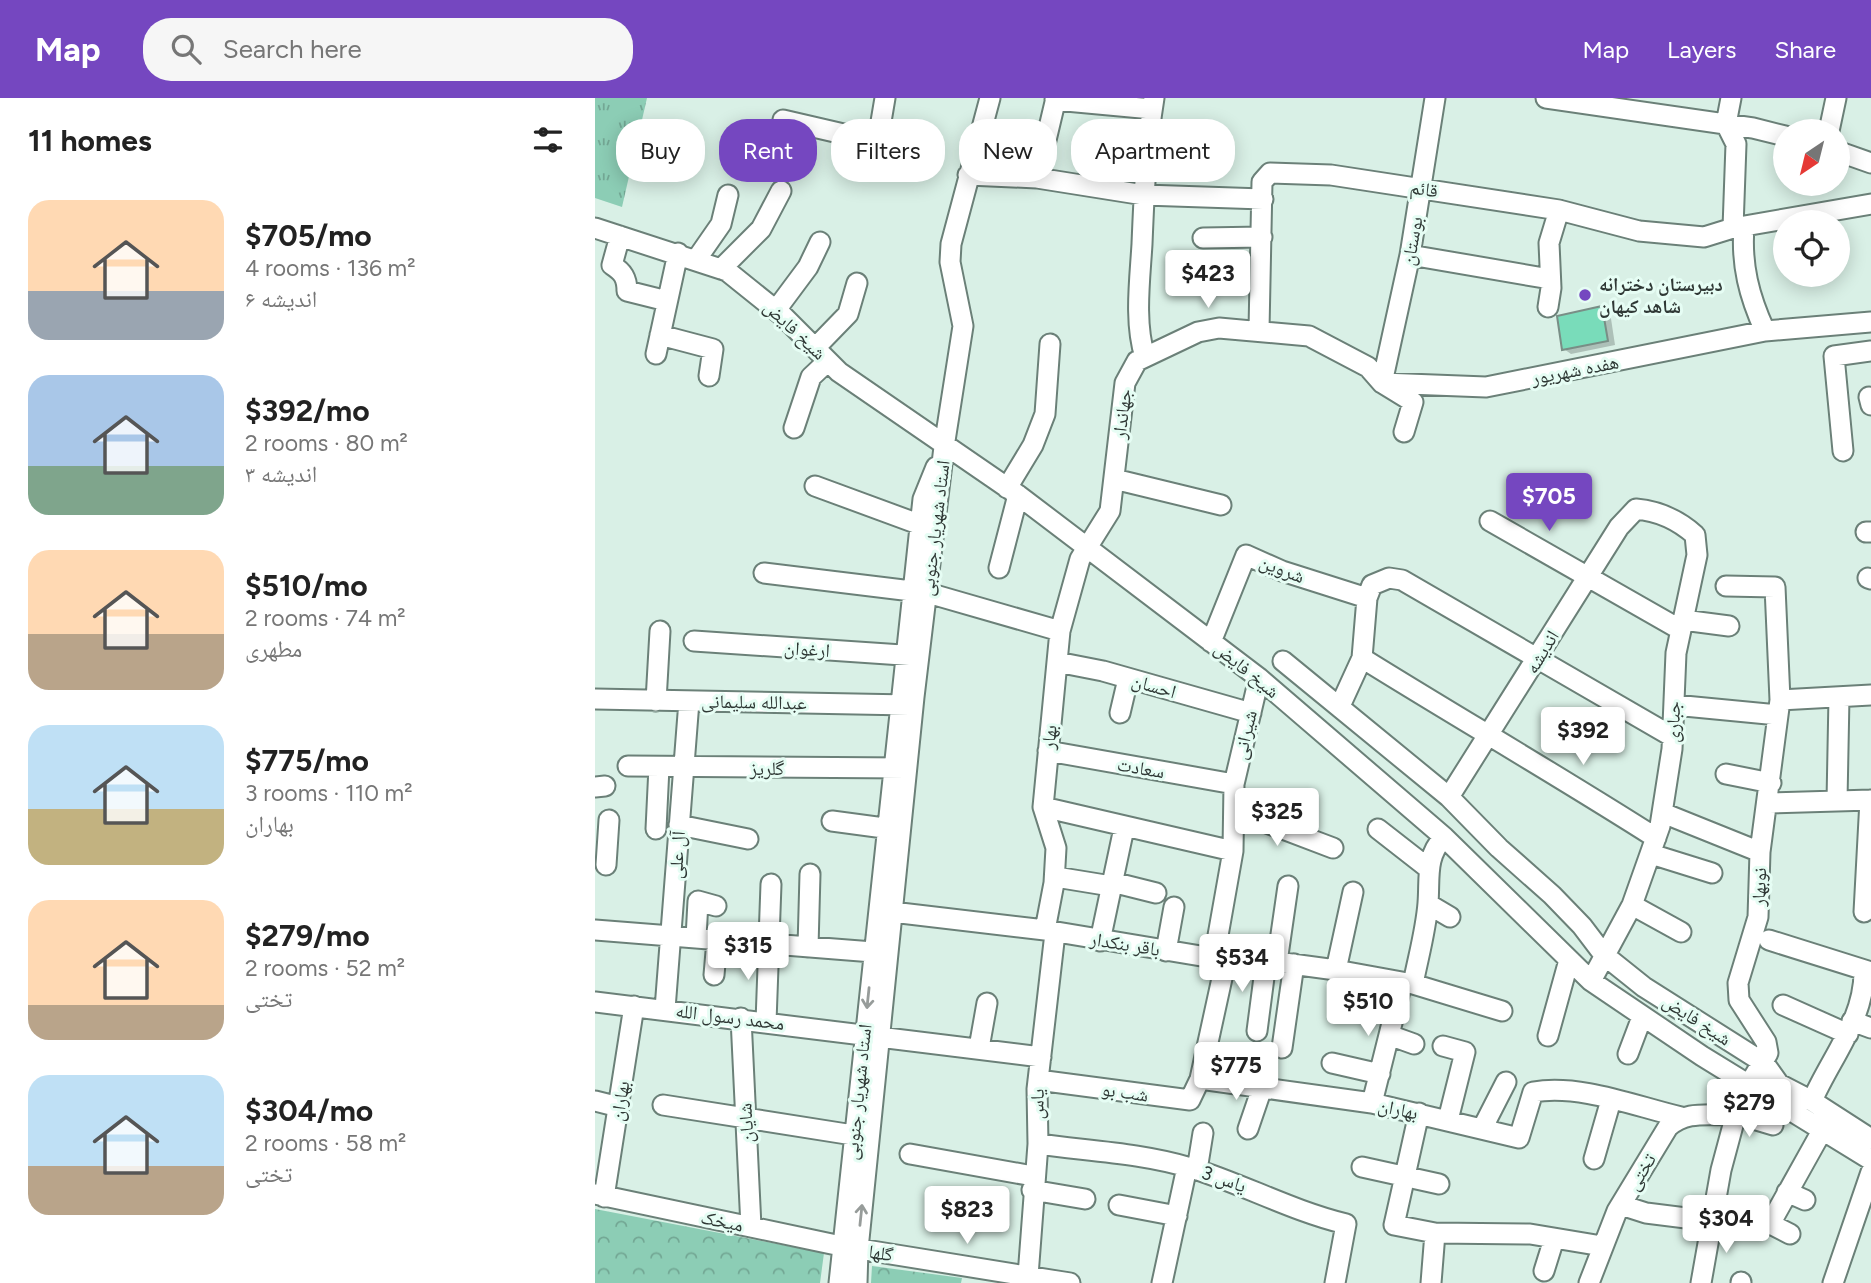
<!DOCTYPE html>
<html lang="en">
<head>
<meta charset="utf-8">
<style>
  body { margin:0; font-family:Figtree,"Noto Naskh Arabic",sans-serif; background:#f6f6f6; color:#222; height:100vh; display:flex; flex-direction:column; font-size:26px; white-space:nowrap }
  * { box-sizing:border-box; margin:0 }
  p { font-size:23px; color:#767676 }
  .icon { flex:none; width:38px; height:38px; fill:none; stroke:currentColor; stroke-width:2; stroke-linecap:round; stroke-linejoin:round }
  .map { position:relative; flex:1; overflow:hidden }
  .drawer { display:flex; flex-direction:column; background:#fff; width:595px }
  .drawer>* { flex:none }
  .guide { position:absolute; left:21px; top:21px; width:665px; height:63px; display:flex; gap:14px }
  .needle { width:46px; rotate:215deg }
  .buttons { position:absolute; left:1178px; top:21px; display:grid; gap:14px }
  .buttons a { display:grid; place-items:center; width:77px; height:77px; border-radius:50%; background:#fff; box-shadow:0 4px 18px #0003; font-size:35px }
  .price { position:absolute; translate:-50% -60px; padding:0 16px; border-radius:7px; background:#fff; color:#222; font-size:23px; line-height:46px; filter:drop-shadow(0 2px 4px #0008) }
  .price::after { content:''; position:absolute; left:50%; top:42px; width:21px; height:16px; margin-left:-10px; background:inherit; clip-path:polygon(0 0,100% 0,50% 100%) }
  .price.on { background:#7547c0; color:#fff }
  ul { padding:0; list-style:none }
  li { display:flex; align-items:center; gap:21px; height:175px; padding:0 28px }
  li span { display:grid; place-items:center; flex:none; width:196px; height:140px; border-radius:21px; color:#555 }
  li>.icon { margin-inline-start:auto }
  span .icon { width:84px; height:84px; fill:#fffc; stroke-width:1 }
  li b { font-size:30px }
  h2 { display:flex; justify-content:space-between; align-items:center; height:84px; padding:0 28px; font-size:30px }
  .tag { padding:0 24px; border-radius:28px; background:#fff; box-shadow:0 4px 18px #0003; font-size:24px; line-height:63px }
  .tag.on { background:#7547c0; color:#fff }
  header { display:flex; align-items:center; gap:42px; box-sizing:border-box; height:98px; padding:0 35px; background:#7547c0; color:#fff }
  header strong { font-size:33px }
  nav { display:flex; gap:38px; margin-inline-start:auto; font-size:24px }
  .search { width:490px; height:63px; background:#f6f6f6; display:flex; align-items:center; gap:18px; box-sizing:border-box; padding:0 24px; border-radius:28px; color:#767676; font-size:26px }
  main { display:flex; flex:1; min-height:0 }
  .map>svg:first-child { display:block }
  .grass { fill:url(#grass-tufts) }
  .forest { fill:url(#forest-crowns) }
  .shadow { fill:#0003 }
  .building { fill:#79dcba; stroke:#798e86; stroke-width:2 }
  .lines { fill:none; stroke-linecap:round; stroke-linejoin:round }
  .minor-casing { stroke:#6b8078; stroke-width:23 }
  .minor { stroke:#fff; stroke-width:19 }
  .oneway { stroke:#979c9a }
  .poi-dot { fill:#7547c0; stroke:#e6fdf4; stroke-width:2.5 }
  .labels { text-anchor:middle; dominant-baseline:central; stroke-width:6; stroke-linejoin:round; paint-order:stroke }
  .street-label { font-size:19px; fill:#2f3835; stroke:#e6fdf4 }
  .poi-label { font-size:19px; font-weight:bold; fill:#2f3835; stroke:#e6fdf4; text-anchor:start }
</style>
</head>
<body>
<header>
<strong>Map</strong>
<div class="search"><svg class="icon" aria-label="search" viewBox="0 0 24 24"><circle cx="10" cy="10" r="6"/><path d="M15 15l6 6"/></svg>Search here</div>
<nav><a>Map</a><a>Layers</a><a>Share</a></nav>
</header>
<main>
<section class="drawer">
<h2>11 homes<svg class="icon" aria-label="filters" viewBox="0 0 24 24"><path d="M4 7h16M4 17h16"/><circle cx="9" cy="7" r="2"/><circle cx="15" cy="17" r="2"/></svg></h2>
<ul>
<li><span style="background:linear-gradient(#ffd9b3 65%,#9aa5b1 0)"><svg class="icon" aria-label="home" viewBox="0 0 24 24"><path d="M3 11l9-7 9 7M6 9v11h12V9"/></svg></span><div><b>$705/mo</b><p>4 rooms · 136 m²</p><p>اندیشه ۶</p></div></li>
<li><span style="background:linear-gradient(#a9c7e8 65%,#7fa58c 0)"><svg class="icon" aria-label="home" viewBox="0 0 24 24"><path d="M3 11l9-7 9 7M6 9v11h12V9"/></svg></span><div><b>$392/mo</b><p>2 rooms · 80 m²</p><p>اندیشه ۳</p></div></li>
<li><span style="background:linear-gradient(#ffd9b3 60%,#b9a48a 0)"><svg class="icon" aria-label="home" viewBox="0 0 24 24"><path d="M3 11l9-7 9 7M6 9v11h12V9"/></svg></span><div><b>$510/mo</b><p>2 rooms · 74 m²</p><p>مطهری</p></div></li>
<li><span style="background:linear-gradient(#bfe0f5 60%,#c2b280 0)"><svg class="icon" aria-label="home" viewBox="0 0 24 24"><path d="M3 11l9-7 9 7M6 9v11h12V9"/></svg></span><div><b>$775/mo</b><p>3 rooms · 110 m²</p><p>بهاران</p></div></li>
<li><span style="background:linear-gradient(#ffd9b3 75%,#b9a48a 0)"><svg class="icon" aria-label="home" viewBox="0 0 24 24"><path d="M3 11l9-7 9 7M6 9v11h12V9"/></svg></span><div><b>$279/mo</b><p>2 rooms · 52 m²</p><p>تختی</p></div></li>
<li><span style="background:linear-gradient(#bfe0f5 65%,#b9a48a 0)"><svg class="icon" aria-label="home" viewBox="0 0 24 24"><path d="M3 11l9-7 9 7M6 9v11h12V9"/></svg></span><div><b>$304/mo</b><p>2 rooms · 58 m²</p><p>تختی</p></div></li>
</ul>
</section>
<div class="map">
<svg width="1276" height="1185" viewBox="0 0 1276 1185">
  <defs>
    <pattern id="grass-tufts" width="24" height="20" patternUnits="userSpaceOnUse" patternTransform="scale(1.75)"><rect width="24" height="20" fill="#8ccdb5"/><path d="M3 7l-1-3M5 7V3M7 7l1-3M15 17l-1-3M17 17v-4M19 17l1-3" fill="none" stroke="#73a794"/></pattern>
    <pattern id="forest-crowns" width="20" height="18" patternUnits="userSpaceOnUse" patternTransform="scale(1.75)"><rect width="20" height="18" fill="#8ccdb5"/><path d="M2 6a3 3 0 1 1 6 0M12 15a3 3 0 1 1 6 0" fill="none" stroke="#73a794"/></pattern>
  </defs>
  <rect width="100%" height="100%" fill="#d9f0e6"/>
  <!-- grass -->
  <path class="grass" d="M0 0H52L27 109 0 100Z"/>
  <!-- forest -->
  <path class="forest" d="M0 1111 229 1155 225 1185H0Z
    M277 1168 367 1180 366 1185H276Z"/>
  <!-- shadow -->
  <path class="shadow" d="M1007 209 1015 214 1020 247 976 256 969 251Z"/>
  <!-- building -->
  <path class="building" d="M1007 208 1013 243 967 252 962 218Z"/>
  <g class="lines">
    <!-- minor casing -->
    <g class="minor-casing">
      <path id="minor" d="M840 0 815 157 787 285 891 289 1170 233 1276 224
        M951 0 1158 30 1190 38
        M1136 0 1131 26 1141 46 1138 130
        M460 2 557 11
        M188 22 283 44
        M1234 33 1241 0
        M1242 53 1276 65
        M279 65 290 0
        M373 77 442 80 549 97 668 101
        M442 80 461 0
        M1149 129C1146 167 1154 198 1170 233
        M0 130 132 173 188 218 244 274 423 397 664 580 849 739 996 883 1107 958 1276 1062
        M25 138 17 167C28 174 32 180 32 193L72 203
        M608 140 667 139
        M815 157 955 181
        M101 162 126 126 133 97
        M126 171 166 131 186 93
        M953 209 956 190 954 145 964 112
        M181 212 213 169 225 144
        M664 232 667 84 675 75 736 77 964 112 1044 133 1109 139 1138 130 1276 106
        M65 237 118 251 114 278
        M220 250 253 216 262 185
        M61 256 83 155
        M550 259C539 224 545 181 547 146 549 96 551 49 559 0
        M1274 299 1276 307
        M199 330 216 279 233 263
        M1248 353 1239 258 1276 253
        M519 381 626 407
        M220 388 337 431
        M412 390 438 347 450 316 455 246
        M895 423 1086 532
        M1271 434H1276
        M404 470 423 397
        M169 475 333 495 465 533
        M1273 480 1276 481
        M1088 522 1134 528
        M99 543 322 558
        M616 544 651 457 687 473 772 500
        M767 560C865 621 964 678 1061 740
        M688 563 854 699 904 750 957 797 987 828 1009 857 1049 889 1169 965 1184 986 1217 1003 1276 1041
        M462 564 508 573 656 615
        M0 601 314 607
        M1185 602 1276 597
        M61 603 65 533
        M1079 607 1183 617
        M745 608 767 560 772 500 777 487 794 480 807 482 1078 639
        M525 615 533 581
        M453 653 639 686
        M33 668 311 670
        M1131 676 1176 685
        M0 689 10 688
        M854 699 1024 429 1041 411C1064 413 1082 421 1100 437L1102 457 1081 555 1077 651 1065 728 1037 807 996 883
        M1242 703 1244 599
        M1174 705 1276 702
        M448 709 638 753
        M640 713 738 750
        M1068 715 1165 754
        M237 723 304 732
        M84 727 153 741
        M61 731 64 669
        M783 731 833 770
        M1056 756 1117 775
        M11 767 14 722
        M467 780 516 788
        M517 784 561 795
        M833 806 855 819
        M1037 807 1086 834
        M297 814 450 832 642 864H682L741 872 818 886 907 913
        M1269 814 1275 702
        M0 832 278 854
        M450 832 459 785 461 750 448 709 465 533 485 461 515 413 530 285 542 263 603 234 624 230 714 238 773 269 787 285 818 304 809 334
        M101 840 103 803 121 808
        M1174 842 1276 874
        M505 843 529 730
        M213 849 215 776
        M571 853 579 809
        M619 860 638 753 639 686 664 580
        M682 864 693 788
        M741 872 758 794
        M119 877 122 842
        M818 886C823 860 831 832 833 805 835 780 830 759 849 739
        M0 904 446 959
        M1188 907 1253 936
        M70 911 94 603
        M146 920 156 1129
        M1257 923 1276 930
        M171 924 176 786
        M662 933 671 864
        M794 937 819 946
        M953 938 974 862
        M848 948 870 954 853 1022
        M384 950 392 905
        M687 950 699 866
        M1033 956 1047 919
        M737 965 785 976
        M605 981 777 1005 924 1040 938 994C986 986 1039 1008 1086 1019
        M443 982 595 1002 605 981 631 862
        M0 1003 24 1009
        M1217 1003C1235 961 1270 921 1269 872
        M777 1005 807 885
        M68 1007 258 1037
        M824 1015 799 1127 840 1135 935 1136 1007 1148
        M888 1029 911 984
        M653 1031 667 990
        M443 1046C493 1053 547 1055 596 1070 648 1086 697 1113 751 1126L740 1185
        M315 1056 438 1078
        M999 1061 1016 1002
        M767 1069 844 1086
        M602 1072 608 1035
        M437 1092 490 1101
        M1192 1094 1210 1102
        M0 1096 246 1148 475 1185
        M9 1099 39 908
        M524 1107 582 1118
        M1026 1107 1051 1115 1115 1123
        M1156 1116 1195 1136
        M1175 1126 1228 1031
        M949 1173 959 1141
        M433 1178 443 1046 442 991 460 835
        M1146 1184V1185
        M244 1185 328 401 341 369
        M262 1185 263 1151 319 599 349 349 368 228 355 164 356 146 395 0
        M567 1185 592 1069
        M836 1185 840 1135
        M994 1185 1022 1113 1073 1029C1094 1011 1115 1019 1141 1016L1155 985 1173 955 1171 944 1144 902 1143 885 1163 819 1165 754 1185 602 1180 489 1131 488
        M1106 1185 1126 1072 1141 1016 1178 1027
        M1238 1185 1276 1074"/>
    </g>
    <!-- minor -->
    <use href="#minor" class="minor"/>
  </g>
  <!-- one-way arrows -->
  <defs><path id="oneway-shaft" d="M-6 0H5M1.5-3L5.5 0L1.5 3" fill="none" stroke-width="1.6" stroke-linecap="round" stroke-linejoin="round" transform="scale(1.75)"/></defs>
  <g class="oneway">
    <use href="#oneway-shaft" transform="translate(273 900) rotate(96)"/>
    <use href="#oneway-shaft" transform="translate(266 1117) rotate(-84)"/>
  </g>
  <!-- markers -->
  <circle class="poi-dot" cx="990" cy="197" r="7"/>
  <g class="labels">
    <!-- street labels -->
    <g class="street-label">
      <text transform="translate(829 91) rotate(9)">قائم</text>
      <text transform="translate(817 143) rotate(-80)">بوستان</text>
      <text transform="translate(200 232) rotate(43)">شیخ فایض</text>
      <text transform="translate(980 272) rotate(-11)">هفده شهریور</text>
      <text transform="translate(527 316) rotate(-83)">جهاندار</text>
      <text transform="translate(340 430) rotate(-83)">استاد شهریار جنوبی</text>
      <text transform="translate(687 471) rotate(21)">شروین</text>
      <text transform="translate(212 551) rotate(4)">ارغوان</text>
      <text transform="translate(947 554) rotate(-59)">اندیشه</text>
      <text transform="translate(652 572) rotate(39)">شیخ فایض</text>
      <text transform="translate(559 588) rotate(16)">احسان</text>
      <text transform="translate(159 604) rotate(1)">عبدالله سلیمانی</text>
      <text transform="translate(1078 624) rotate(-88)">جباری</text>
      <text transform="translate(650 637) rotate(-77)">شیرانی</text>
      <text transform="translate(454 639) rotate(-84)">بهار</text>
      <text x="172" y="670">گلریز</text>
      <text transform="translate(546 670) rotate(10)">سعادت</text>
      <text transform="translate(82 757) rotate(-86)">آل علی</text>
      <text transform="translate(1164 789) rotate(-88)">نوبهار</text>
      <text transform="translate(530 846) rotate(9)">باقر بنکدار</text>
      <text transform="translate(135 919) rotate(7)">محمد رسول الله</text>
      <text transform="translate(1102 922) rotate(33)">شیخ فایض</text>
      <text transform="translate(263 994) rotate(-84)">استاد شهریار جنوبی</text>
      <text transform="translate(530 994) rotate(8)">شب بو</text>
      <text transform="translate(25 1003) rotate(-81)">بهاران</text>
      <text transform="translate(442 1006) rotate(-89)">یاس</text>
      <text transform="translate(803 1011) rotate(12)">بهاران</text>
      <text transform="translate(151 1025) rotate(-93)">شایان</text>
      <text transform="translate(1046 1074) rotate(-59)">تختی</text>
      <text transform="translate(629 1081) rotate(19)">یاس 3</text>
      <text transform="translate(127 1123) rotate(12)">میخک</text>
      <text transform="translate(286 1155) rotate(9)">گلها</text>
    </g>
    <!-- poi labels -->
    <g class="poi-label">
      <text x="1004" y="186">دبیرستان دخترانه<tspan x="1004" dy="22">شاهد کیهان</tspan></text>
    </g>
  </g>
</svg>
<div class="buttons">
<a><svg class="needle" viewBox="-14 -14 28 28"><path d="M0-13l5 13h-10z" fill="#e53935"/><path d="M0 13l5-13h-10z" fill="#767676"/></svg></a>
<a><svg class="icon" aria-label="locate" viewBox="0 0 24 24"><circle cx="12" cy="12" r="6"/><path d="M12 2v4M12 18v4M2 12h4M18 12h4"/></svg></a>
</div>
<b class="price" style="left:613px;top:212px">$423</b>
<b class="price on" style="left:954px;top:435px">$705</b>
<b class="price" style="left:988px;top:669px">$392</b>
<b class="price" style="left:682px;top:750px">$325</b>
<b class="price" style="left:153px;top:884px">$315</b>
<b class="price" style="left:647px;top:896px">$534</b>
<b class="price" style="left:773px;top:940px">$510</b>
<b class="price" style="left:641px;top:1004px">$775</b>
<b class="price" style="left:1154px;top:1041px">$279</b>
<b class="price" style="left:372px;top:1148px">$823</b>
<b class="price" style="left:1131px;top:1157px">$304</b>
<div class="guide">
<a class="tag">Buy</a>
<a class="tag on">Rent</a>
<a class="tag">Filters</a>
<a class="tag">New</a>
<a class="tag">Apartment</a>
</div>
</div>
</main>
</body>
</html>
